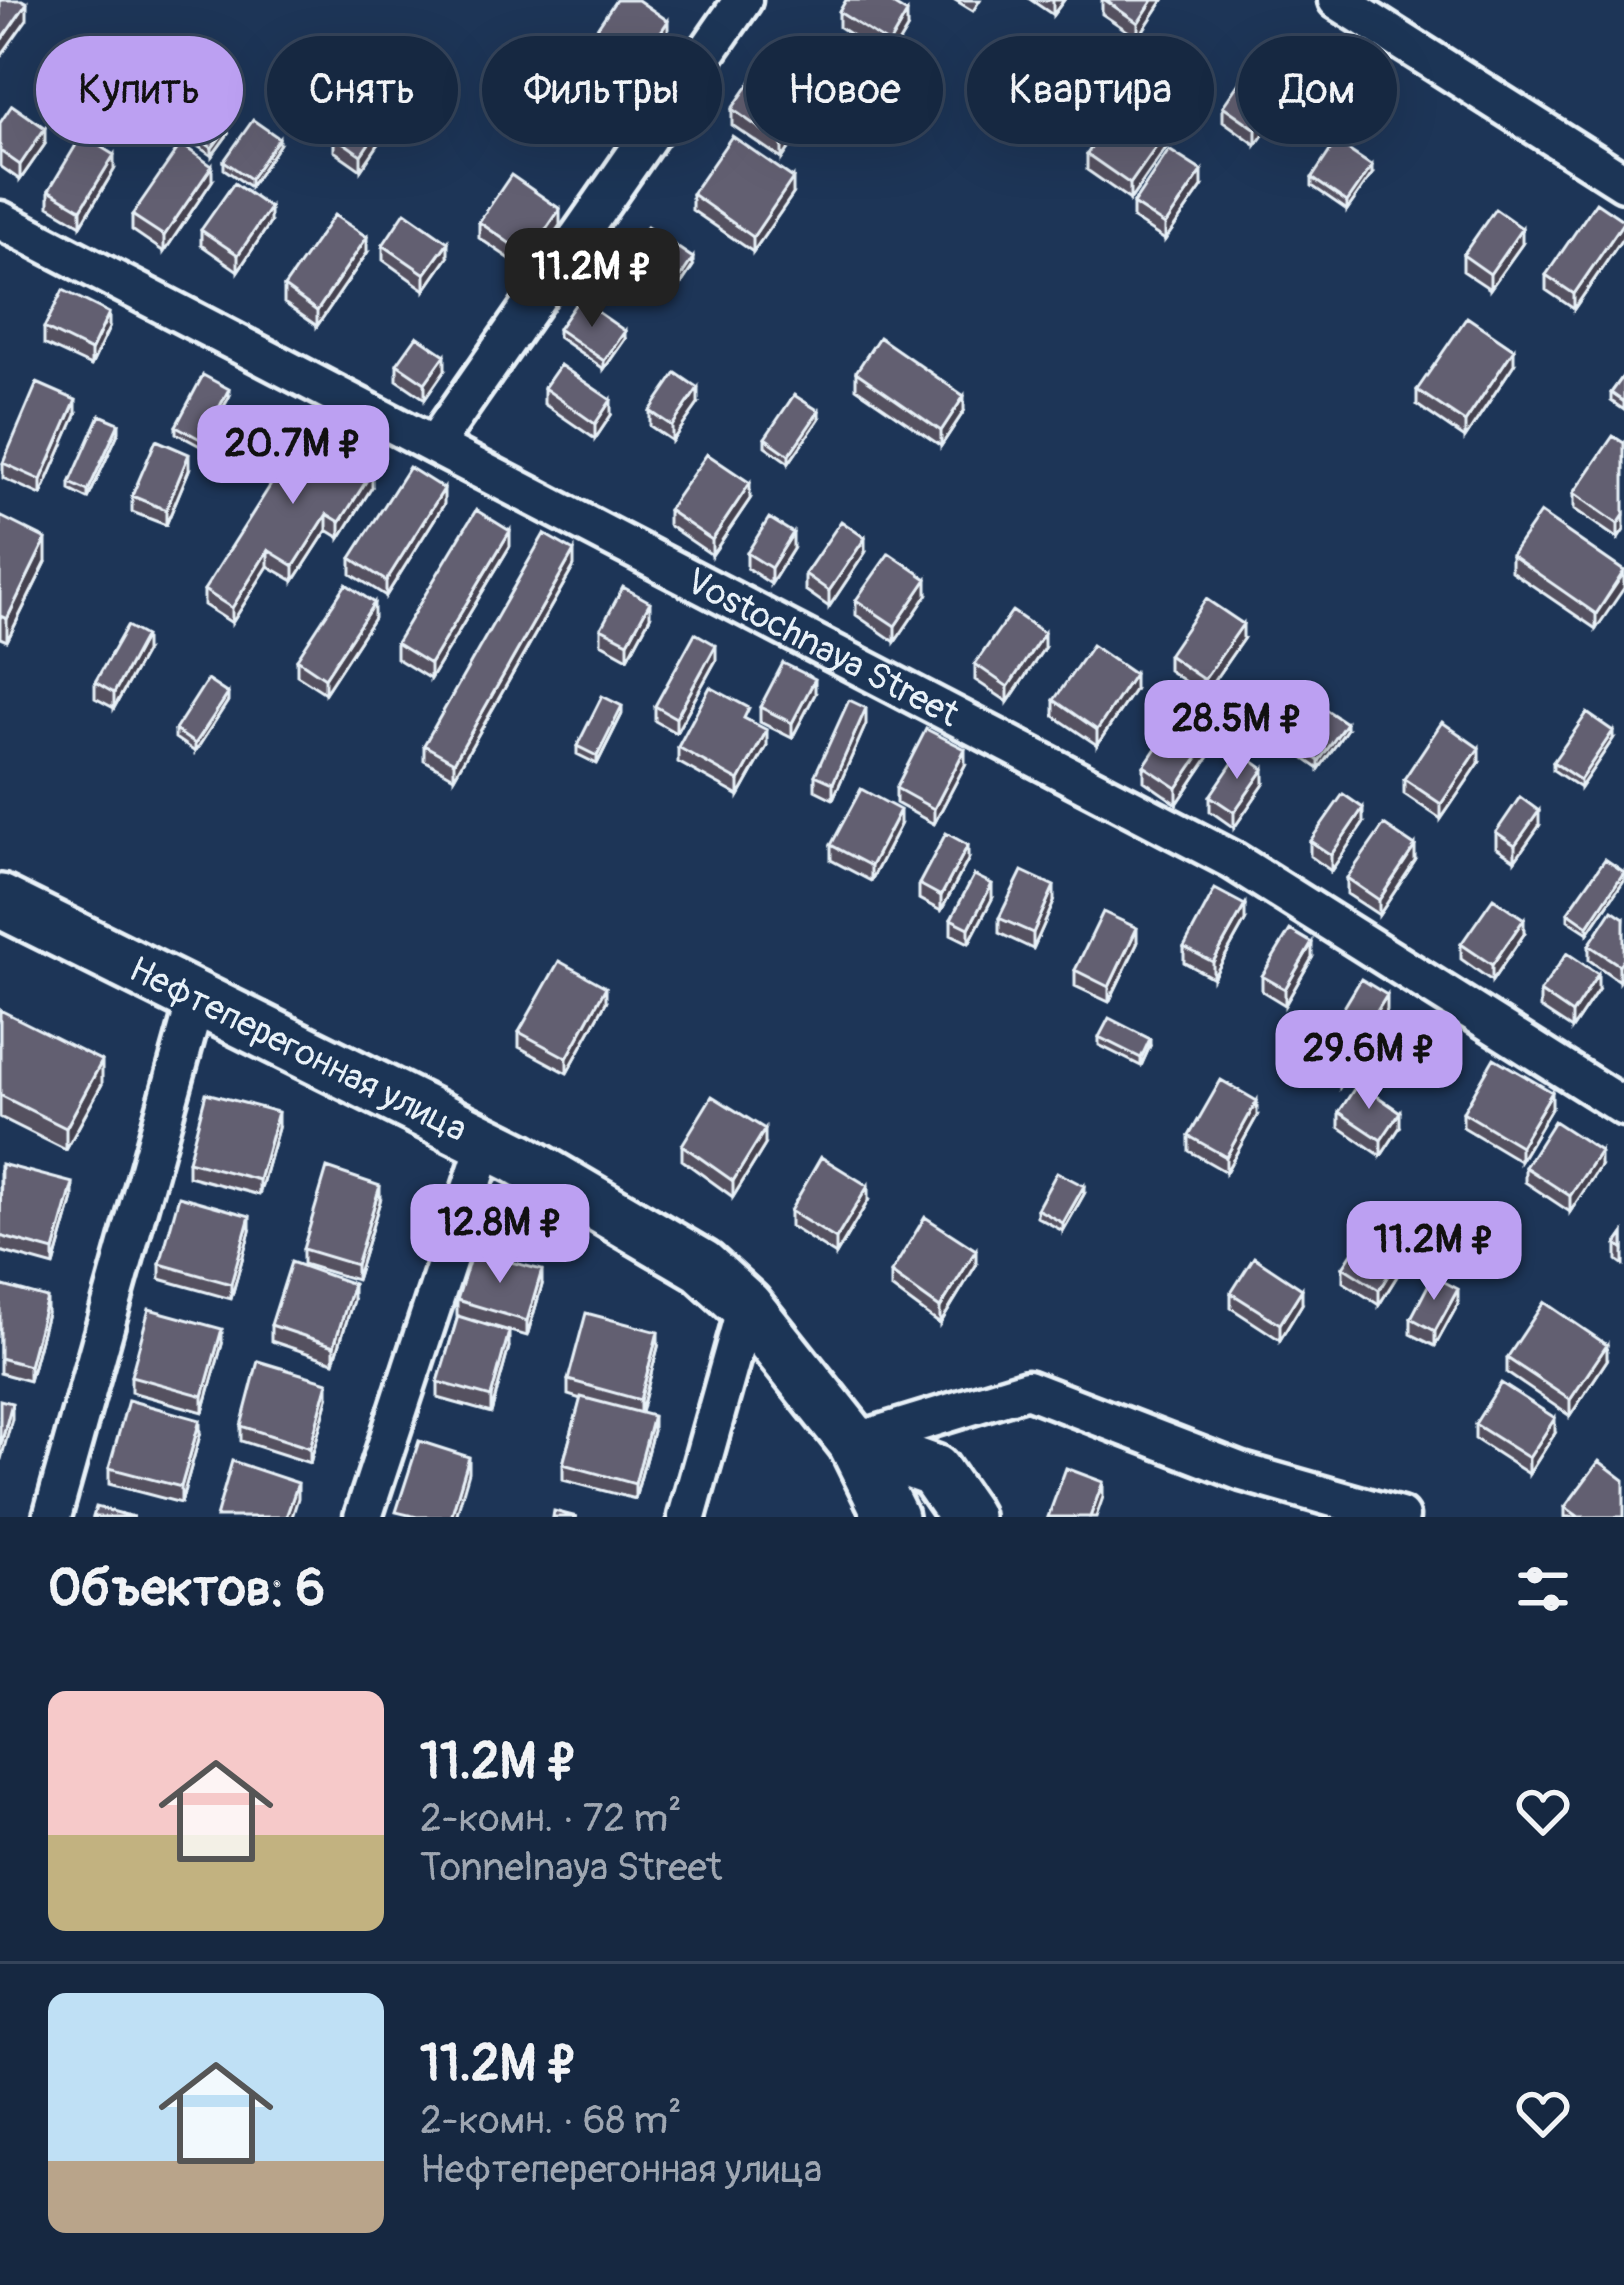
<!DOCTYPE html>
<html lang="ru">
<head>
<meta charset="utf-8">
<style>
  body { margin:0; font-family:Pangolin,sans-serif; background:#1f3048; color:#f1f3f6; height:100vh; display:flex; flex-direction:column; font-size:45px; white-space:nowrap }
  * { box-sizing:border-box; margin:0 }
  p { font-size:39px; color:#9ea6b1 }
  .icon { flex:none; width:66px; height:66px; fill:none; stroke:currentColor; stroke-width:2; stroke-linecap:round; stroke-linejoin:round }
  .map { position:relative; height:1517px; overflow:hidden }
  .details { display:flex; flex-direction:column; background:#162841; flex:1 }
  .details>* { flex:none }
  .guide { position:absolute; left:36px; top:36px; width:1554px; height:108px; display:flex; gap:24px }
  .price { position:absolute; translate:-50% -102px; padding:0 27px; border-radius:24px; background:#bca0f2; color:#111; font-size:39px; line-height:78px; filter:drop-shadow(0 3px 6px #0008) }
  .price::after { content:''; position:absolute; left:50%; top:72px; width:36px; height:27px; margin-left:-18px; background:inherit; clip-path:polygon(0 0,100% 0,50% 100%) }
  .price.current { background:#222; color:#fff }
  ul { padding:0; list-style:none }
  li { display:flex; align-items:center; gap:36px; height:300px; padding:0 48px }
  li+li { border-top:3px solid #35445a }
  li span { display:grid; place-items:center; flex:none; width:336px; height:240px; border-radius:18px; color:#555 }
  li>.icon { margin-inline-start:auto }
  span .icon { width:144px; height:144px; fill:#fffc; stroke-width:1 }
  li b { font-size:51px }
  h2 { display:flex; justify-content:space-between; align-items:center; height:144px; padding:0 48px; font-size:51px }
  .chip { padding:0 42px; border-radius:54px; background:#162841; box-shadow:0 12px 48px #0002,0 0 0 3px #35445a; font-size:42px; line-height:108px }
  .chip.current { background:#bca0f2; color:#111 }
  .map>svg:first-child { display:block }
  .lines { fill:none; stroke-linecap:round; stroke-linejoin:round }
  .street-casing { stroke:#e8f1f8; stroke-width:45 }
  .secondary-casing { stroke:#e8f1f8; stroke-width:60 }
  .street { stroke:#1d3557; stroke-width:36 }
  .secondary { stroke:#1d3557; stroke-width:51 }
  .wall { fill:#545161; stroke:#e8f1f8; stroke-width:3 }
  .shaded-wall { fill:#45424f; stroke:#e8f1f8; stroke-width:3 }
  .building { fill:#625e71; stroke:#e8f1f8; stroke-width:3 }
  .labels { text-anchor:middle; dominant-baseline:central; stroke-width:12; stroke-linejoin:round; paint-order:stroke }
  .street-label { font-size:36px; fill:#e8f1f8; stroke:#1d3557 }
</style>
</head>
<body>
<div class="map">
<svg width="1624" height="1517" viewBox="0 0 1624 1517">
  <rect width="100%" height="100%" fill="#1d3557"/>
  <filter id="ink" filterUnits="userSpaceOnUse"><feTurbulence type="fractalNoise" baseFrequency=".00833" numOctaves="2"/><feDisplacementMap in="SourceGraphic" scale="24" xChannelSelector="R" yChannelSelector="G"/><feConvolveMatrix kernelMatrix="1 2 1 2 8 2 1 2 1" color-interpolation-filters="sRGB"/></filter>
  <g filter="url(#ink)">
    <g class="lines">
      <!-- street casing -->
      <g class="street-casing">
        <g id="street">
          <path d="M1337 0 1624 182"/>
          <path id="s1" d="M0 220 1232 860 1624 1107"/>
          <path d="M434 445 743 0"/>
          <path d="M854 1442 1027 1389 1242 1472 1400 1517"/>
          <path d="M52 1517 196 1000"/>
          <path d="M363 1517 486 1143"/>
          <path d="M687 1517 746 1306"/>
        </g>
      </g>
      <!-- secondary casing -->
      <g class="secondary-casing">
        <g id="secondary">
          <path id="s2" d="M0 901 518 1158 702 1266 746 1306 854 1442 891 1517"/>
          <path d="M854 1442 934 1471 966 1517"/>
        </g>
      </g>
      <!-- street -->
      <use href="#street" class="street"/>
      <!-- secondary -->
      <use href="#secondary" class="secondary"/>
    </g>
    <!-- wall -->
    <path class="wall" d="M955 0H980L973 11Z
      M1031 0H1064L1053 15Z
      M1102 0H1163L1138 38 1102 14Z
      M839 12 907 29 889 58 938 103 919 134 865 102V86L883 56 839 27Z
      M595 31 668 37 641 77 595 46Z
      M1301 80 1256 145 1223 121V106Z
      M547 88 623 106 599 139 547 104Z
      M1386 93 1358 134 1321 110V94Z
      M405 105 361 170 334 151V136Z
      M732 109 811 116 782 159 732 125Z
      M170 119 228 134 212 156 170 127Z
      M0 123 45 144 20 180 0 166Z
      M279 145 250 187 224 169V161Z
      M1168 145 1130 200 1087 170V154Z
      M114 170 81 225 49 206V190Z
      M1372 174 1347 210 1312 186V178Z
      M212 181 164 252 132 230V215Z
      M1202 187 1165 240 1133 219V204Z
      M692 194H793L753 252 692 210Z
      M479 222 560 225 528 271 479 238Z
      M270 223 238 271 201 245V230Z
      M1624 236 1574 309 1546 290V275Z
      M1522 244 1490 289 1463 271V255Z
      M383 245 448 257 425 290 383 260Z
      M367 253 317 326 284 303V287Z
      M627 256 693 266 673 296 627 264Z
      M44 328H109L91 366 44 344Z
      M558 329 625 339 604 369 558 337Z
      M397 364 445 370 425 399 397 380Z
      M1514 364 1465 438 1417 405V390Z
      M856 372 964 411 941 446 856 388Z
      M1624 375V410L1611 401V393Z
      M544 388 611 415 595 439 544 404Z
      M229 397 202 447 176 433V426Z
      M698 404 672 441 650 426V411Z
      M76 415 41 495 3 478V463Z
      M819 419 789 463 765 446V438Z
      M119 431 88 499 70 490V483Z
      M1624 443 1618 539 1574 509V493Z
      M346 447 342 453 372 487 340 538 327 530 294 581 268 566 232 623 204 605V590Z
      M189 470 166 525 132 512V496Z
      M750 499 712 555 668 525V510Z
      M444 504 386 596 351 574V558Z
      M0 516 46 562 7 641 0 638Z
      M510 546 430 679 396 658V643Z
      M793 549 771 584 747 568V553Z
      M865 553 829 607 805 590V574Z
      M1511 555 1624 571 1596 629 1511 571Z
      M574 566 454 777 424 760V745Z
      M927 595 895 642 856 615V600Z
      M650 617 628 658 601 643V628Z
      M374 618 325 693 297 675V659Z
      M1243 639 1204 695 1168 670V655Z
      M1044 648 1008 702 975 680V664Z
      M145 652 114 708 95 698V682Z
      M716 660 676 733 655 721V706Z
      M1134 690 1097 745 1054 716V700Z
      M815 694 792 738 760 722V707Z
      M228 701 195 752 175 738V730Z
      M1266 706 1241 745 1223 734V726Z
      M622 714 597 764 577 754V746Z
      M749 721 767 746 739 796 678 762V747Z
      M866 724 833 799 815 790V775Z
      M1346 730 1319 769 1299 755V747Z
      M1613 739 1580 788 1553 770V762Z
      M1216 746 1177 804 1144 781V766Z
      M1479 763 1441 819 1404 794V779Z
      M965 765 934 824 896 803V788Z
      M1264 784 1234 828 1210 811V796Z
      M1363 824 1331 871 1310 856V841Z
      M900 825 871 881 831 860V845Z
      M1539 826 1515 860 1496 847V832Z
      M968 860 941 911 919 899V884Z
      M1415 861 1379 915 1347 894V878Z
      M1624 880 1588 933 1568 920V912Z
      M992 899 969 943 951 934V919Z
      M1054 902 1033 949 999 933V918Z
      M1624 918 1619 981 1589 960V945Z
      M1245 921 1213 978 1184 962V947Z
      M1524 934 1492 981 1461 959V944Z
      M1137 944 1109 1002 1075 986V970Z
      M1312 958 1285 1005 1262 991V976Z
      M1598 990 1572 1029 1540 1008V992Z
      M606 1002 567 1073 519 1047V1032Z
      M0 1010 102 1084 66 1150 0 1117Z
      M1387 1010 1340 1087 1315 1071V1056Z
      M1099 1037 1150 1046 1141 1066 1099 1045Z
      M1552 1107 1520 1161 1463 1127V1112Z
      M1339 1112 1400 1127 1381 1156 1339 1127Z
      M1257 1116 1226 1172 1189 1151V1136Z
      M278 1128 259 1195 188 1176V1161Z
      M682 1145H765L733 1197 682 1160Z
      M1600 1166 1570 1212 1525 1182V1167Z
      M0 1167 73 1198 54 1266 0 1251Z
      M1084 1194 1063 1231 1037 1217V1209Z
      M380 1201 356 1280 303 1264V1249Z
      M868 1201 836 1255 790 1226V1211Z
      M250 1231 231 1299 160 1279V1264Z
      M1624 1234V1265L1617 1260V1244Z
      M1414 1249 1379 1305 1343 1282V1267Z
      M976 1265 940 1324 891 1288V1273Z
      M0 1285 47 1313 29 1381 0 1373Z
      M542 1285 527 1336 472 1320 509 1347 491 1413 438 1398V1382L458 1316H457V1300Z
      M1231 1293 1302 1304 1280 1340 1231 1308Z
      M353 1300 334 1362 271 1341V1325Z
      M1458 1304 1435 1346 1411 1334V1318Z
      M222 1344 203 1412 131 1392V1376Z
      M658 1347 641 1413 653 1431 635 1499 563 1480V1464L581 1399 568 1395V1380Z
      M1507 1358 1607 1360 1570 1416 1507 1373Z
      M328 1398 310 1463 241 1441V1426Z
      M1475 1424 1555 1433 1529 1474 1475 1439Z
      M200 1435 181 1503 109 1484V1468Z
      M1565 1507 1624 1517H1565Z"/>
    <!-- shaded-wall -->
    <path class="shaded-wall" d="M1053 0H1064L1053 15Z
      M1153 0H1163L1138 38V23Z
      M27 3V19L0 57V42Z
      M907 13V29L889 59V44Z
      M668 21V37L641 77V62Z
      M1301 65V80L1256 145V129Z
      M1386 78V93L1358 134V119Z
      M938 88V103L919 134V119Z
      M405 90V105L361 170V155Z
      M623 90V106L599 139V124Z
      M811 101V116L782 159V144Z
      M228 126V134L212 156V148Z
      M45 128V144L20 180V165Z
      M1168 130V145L1130 200V184Z
      M279 138V145L250 187V179Z
      M114 155V170L81 225V209Z
      M212 166V181L164 252V236Z
      M1372 166V174L1347 210V202Z
      M1202 171V187L1165 240V225Z
      M793 178V194L753 252V237Z
      M270 208V223L238 271V255Z
      M560 209V225L528 271V256Z
      M1624 221V236L1574 309V294Z
      M1522 228V244L1490 289V274Z
      M367 237V253L317 326V311Z
      M448 242V257L425 290V274Z
      M693 258V266L673 296V288Z
      M109 313V328L91 366V351Z
      M625 331V339L604 369V361Z
      M1514 349V364L1465 438V422Z
      M445 355V370L425 399V383Z
      M698 388V404L672 441V426Z
      M229 389V397L202 447V440Z
      M964 396V411L941 446V431Z
      M76 400V415L41 495V480Z
      M611 400V415L595 439V424Z
      M819 411V419L789 463V455Z
      M119 423V431L88 499V491Z
      M346 431V447L336 464V449Z
      M189 454V470L166 525V510Z
      M372 472V487L340 538V522Z
      M750 483V499L712 555V540Z
      M444 489V504L386 596V581Z
      M327 514V530L294 581V566Z
      M1624 515V530L1618 539V524Z
      M510 531V546L430 679V664Z
      M793 533V549L771 584V568Z
      M865 538V553L829 607V591Z
      M46 539V562L7 641V619Z
      M268 550V566L232 623V608Z
      M574 551V566L454 777V762Z
      M1624 573V588L1596 629V614Z
      M927 579V595L895 642V626Z
      M650 602V617L628 658V642Z
      M374 603V618L325 693V678Z
      M1243 624V639L1204 695V680Z
      M1044 633V648L1008 702V687Z
      M145 636V652L114 708V693Z
      M716 645V660L676 733V718Z
      M1134 674V690L1097 745V730Z
      M815 679V694L792 738V723Z
      M228 694V701L195 752V744Z
      M1266 698V706L1241 745V737Z
      M622 706V714L597 764V756Z
      M866 708V724L833 799V783Z
      M1346 723V730L1319 769V761Z
      M767 730V746L739 796V781Z
      M1216 731V746L1177 804V788Z
      M1613 731V739L1580 788V780Z
      M1479 748V763L1441 819V804Z
      M965 749V765L934 824V809Z
      M1264 769V784L1234 828V812Z
      M1363 808V824L1331 871V855Z
      M900 810V825L871 881V866Z
      M1539 811V826L1515 860V845Z
      M968 845V860L941 911V896Z
      M1415 846V861L1379 915V900Z
      M1624 872V880L1588 933V926Z
      M992 884V899L969 943V928Z
      M1054 886V902L1033 949V933Z
      M1245 905V921L1213 978V962Z
      M1524 919V934L1492 981V965Z
      M1137 928V944L1109 1002V987Z
      M1312 943V958L1285 1005V989Z
      M1624 958V973L1619 981V965Z
      M1598 974V990L1572 1029V1014Z
      M606 987V1002L567 1073V1058Z
      M1387 995V1010L1340 1087V1071Z
      M1150 1039V1046L1141 1066V1058Z
      M102 1061V1084L66 1150V1128Z
      M1552 1092V1107L1520 1161V1146Z
      M1257 1101V1116L1226 1172V1157Z
      M278 1112V1128L259 1195V1180Z
      M1400 1112V1127L1381 1156V1140Z
      M765 1129V1145L733 1197V1181Z
      M1600 1151V1166L1570 1212V1196Z
      M73 1183V1198L54 1266V1251Z
      M380 1186V1201L356 1280V1265Z
      M868 1186V1201L836 1255V1239Z
      M1084 1186V1194L1063 1231V1223Z
      M250 1216V1231L231 1299V1284Z
      M1414 1233V1249L1379 1305V1290Z
      M976 1250V1265L940 1324V1308Z
      M542 1270V1285L527 1336V1321Z
      M353 1284V1300L334 1362V1346Z
      M1302 1289V1304L1280 1340V1324Z
      M1458 1289V1304L1435 1346V1331Z
      M47 1298V1313L29 1381V1366Z
      M222 1329V1344L203 1412V1396Z
      M509 1332V1347L491 1413V1397Z
      M658 1332V1347L640 1415V1400Z
      M1607 1345V1360L1570 1416V1400Z
      M328 1382V1398L310 1463V1448Z
      M12 1403V1419L0 1463V1448Z
      M653 1416V1431L635 1499V1484Z
      M1555 1418V1433L1529 1474V1458Z
      M200 1420V1435L181 1503V1487Z
      M469 1457V1472L456 1517H451Z
      M1103 1482V1497L1096 1517H1090Z
      M298 1483V1498L292 1517H286Z"/>
    <!-- building -->
    <path class="building" d="M0 0H22L27 3 0 42Z
      M616 0H638L668 21 641 62 595 31Z
      M846 0H886L907 13 889 44 839 12Z
      M1105 0H1153L1138 23Z
      M1267 42 1301 65 1256 129 1223 106Z
      M1351 53 1386 78 1358 119 1321 94Z
      M571 55 623 90 599 124 547 88Z
      M884 55 938 88 919 119 865 86Z
      M761 67 811 101 782 144 732 109Z
      M378 71 405 90 361 155 334 136Z
      M186 97 228 126 212 148 170 119Z
      M1124 100 1168 130 1130 184 1087 154Z
      M12 105 45 128 20 165 0 151V123Z
      M253 120 279 138 250 179 224 161Z
      M82 135 114 155 81 209 49 190Z
      M732 136 793 178 753 237 692 194Z
      M1336 142 1372 166 1347 202 1312 178Z
      M181 144 212 166 164 236 132 215Z
      M1169 150 1202 171 1165 225 1133 204Z
      M511 175 560 209 528 256 479 222Z
      M234 183 270 208 238 255 201 230Z
      M1596 202 1624 221 1574 294 1546 275Z
      M1495 209 1522 228 1490 274 1463 255Z
      M405 212 448 242 425 274 383 245Z
      M334 215 367 237 317 311 284 287Z
      M647 227 693 258 673 288 627 256Z
      M63 290 109 313 91 351 44 328Z
      M579 299 625 331 604 361 558 329Z
      M1467 317 1514 349 1465 422 1417 390Z
      M417 336 445 355 425 383 397 364Z
      M879 337 964 396 941 431 856 372Z
      M560 365 611 400 595 424 544 388Z
      M676 373 698 388 672 426 650 411Z
      M203 375 229 389 202 440 176 426Z
      M1624 375V402L1611 393Z
      M37 383 76 400 41 480 3 463Z
      M794 395 819 411 789 455 765 438Z
      M317 412 346 431 336 449 372 472 340 522 327 514 294 566 268 550 232 608 204 590Z
      M100 415 119 423 88 491 70 483Z
      M1613 436 1624 443V515L1618 524 1574 493Z
      M156 440 189 454 166 510 132 496Z
      M707 454 750 483 712 540 668 510Z
      M409 467 444 489 386 581 351 558Z
      M476 510 510 531 430 664 396 643Z
      M1540 513 1624 571 1596 614 1511 555Z
      M0 516 46 539 7 619 0 616Z
      M769 518 793 533 771 568 747 553Z
      M841 521 865 538 829 591 805 574Z
      M544 534 574 551 454 762 424 745Z
      M889 553 927 579 895 626 856 600Z
      M346 584 374 603 325 678 297 659Z
      M623 587 650 602 628 642 601 628Z
      M1206 599 1243 624 1204 680 1168 655Z
      M1012 611 1044 633 1008 687 975 664Z
      M127 626 145 636 114 693 95 682Z
      M695 633 716 645 676 718 655 706Z
      M1092 645 1134 674 1097 730 1054 700Z
      M783 663 815 679 792 723 760 707Z
      M207 680 228 694 195 744 175 730Z
      M1247 686 1266 698 1241 737 1223 726Z
      M710 687 749 708 744 718 767 730 739 781 678 747Z
      M602 696 622 706 597 756 577 746Z
      M849 700 866 708 833 783 815 775Z
      M1183 708 1216 731 1177 788 1144 766Z
      M1325 709 1346 723 1319 761 1299 747Z
      M1587 713 1613 731 1580 780 1553 762Z
      M1442 722 1479 748 1441 804 1404 779Z
      M926 729 965 749 934 809 896 788Z
      M1240 752 1264 769 1234 812 1210 796Z
      M861 789 900 810 871 866 831 845Z
      M1343 794 1363 808 1331 855 1310 841Z
      M1520 797 1539 811 1515 845 1496 832Z
      M1384 825 1415 846 1379 900 1347 878Z
      M946 833 968 845 941 896 919 884Z
      M1605 859 1624 872 1588 926 1568 912Z
      M1022 871 1054 886 1033 933 999 918Z
      M974 875 992 884 969 928 951 919Z
      M1215 889 1245 905 1213 962 1184 947Z
      M1493 898 1524 919 1492 965 1461 944Z
      M1612 910 1624 918V958L1619 965 1589 945Z
      M1103 912 1137 928 1109 987 1075 970Z
      M1290 930 1312 943 1285 989 1262 976Z
      M1567 953 1598 974 1572 1014 1540 992Z
      M559 961 606 987 567 1058 519 1032Z
      M1361 979 1387 995 1340 1071 1315 1056Z
      M0 1010 102 1061 66 1128 0 1095Z
      M1109 1018 1150 1039 1141 1058 1099 1037Z
      M1494 1058 1552 1092 1520 1146 1463 1112Z
      M1221 1080 1257 1101 1226 1157 1189 1136Z
      M1358 1083 1400 1112 1381 1140 1339 1112Z
      M206 1093 278 1112 259 1180 188 1161Z
      M712 1096 765 1129 733 1181 682 1145Z
      M1554 1121 1600 1151 1570 1196 1525 1167Z
      M821 1157 868 1186 836 1239 790 1211Z
      M1 1164 73 1183 54 1251 0 1236Z
      M327 1168 380 1186 356 1265 303 1249Z
      M1057 1172 1084 1186 1063 1223 1037 1209Z
      M179 1196 250 1216 231 1284 160 1264Z
      M1379 1211 1414 1233 1379 1290 1343 1267Z
      M925 1217 976 1250 940 1308 891 1273Z
      M1624 1234V1249L1617 1244Z
      M472 1252 542 1270 527 1321 457 1300Z
      M1254 1257 1302 1289 1280 1324 1231 1293Z
      M291 1262 353 1284 334 1346 271 1325Z
      M1433 1276 1458 1289 1435 1331 1411 1318Z
      M0 1285 47 1298 29 1366 0 1358Z
      M1544 1302 1607 1345 1570 1400 1507 1358Z
      M149 1309 222 1329 203 1396 131 1376Z
      M586 1313 658 1332 640 1400 568 1380Z
      M458 1316 509 1332 491 1397 438 1382Z
      M258 1361 328 1382 310 1448 241 1426Z
      M1501 1383 1555 1418 1529 1458 1475 1424Z
      M581 1397 653 1416 635 1484 563 1464Z
      M0 1400 12 1403 0 1448Z
      M128 1400 200 1420 181 1487 109 1468Z
      M419 1441 469 1457 451 1517H417L396 1512Z
      M232 1461 298 1483 286 1517H216Z
      M1599 1461 1624 1480V1517H1579L1565 1507Z
      M1066 1468 1103 1482 1090 1517H1048Z
      M96 1507 134 1517H93Z
      M554 1511 577 1517H553Z"/>
  </g>
  <g class="labels">
    <!-- street labels -->
    <g class="street-label">
      <text stroke="none"><textPath href="#s1" startOffset="927">Vostochnaya Street</textPath></text>
      <text stroke="none"><textPath href="#s2" startOffset="333">Нефтеперегонная улица</textPath></text>
    </g>
  </g>
</svg>
<b class="price current" style="left:592px;top:330px">11.2M ₽</b>
<b class="price" style="left:293px;top:507px">20.7M ₽</b>
<b class="price" style="left:1237px;top:782px">28.5M ₽</b>
<b class="price" style="left:1369px;top:1112px">29.6M ₽</b>
<b class="price" style="left:500px;top:1286px">12.8M ₽</b>
<b class="price" style="left:1434px;top:1303px">11.2M ₽</b>
<div class="guide">
<a class="chip current">Купить</a>
<a class="chip">Снять</a>
<a class="chip">Фильтры</a>
<a class="chip">Новое</a>
<a class="chip">Квартира</a>
<a class="chip">Дом</a>
</div>
</div>
<section class="details">
<h2>Объектов: 6<svg class="icon" aria-label="filters" viewBox="0 0 24 24"><path d="M4 7h16M4 17h16"/><circle cx="9" cy="7" r="2"/><circle cx="15" cy="17" r="2"/></svg></h2>
<ul>
<li><span style="background:linear-gradient(#f6c9c9 60%,#c2b280 0)"><svg class="icon" aria-label="home" viewBox="0 0 24 24"><path d="M3 11l9-7 9 7M6 9v11h12V9"/></svg></span><div><b>11.2M ₽</b><p>2-комн. · 72 m²</p><p>Tonnelnaya Street</p></div><svg class="icon" aria-label="heart" viewBox="0 0 24 24"><path d="M12 20l-8-8c-3-5 5-10 8-4 3-6 11-1 8 4z"/></svg></li>
<li><span style="background:linear-gradient(#bfe0f5 70%,#b9a48a 0)"><svg class="icon" aria-label="home" viewBox="0 0 24 24"><path d="M3 11l9-7 9 7M6 9v11h12V9"/></svg></span><div><b>11.2M ₽</b><p>2-комн. · 68 m²</p><p>Нефтеперегонная улица</p></div><svg class="icon" aria-label="heart" viewBox="0 0 24 24"><path d="M12 20l-8-8c-3-5 5-10 8-4 3-6 11-1 8 4z"/></svg></li>
</ul>
</section>
</body>
</html>
